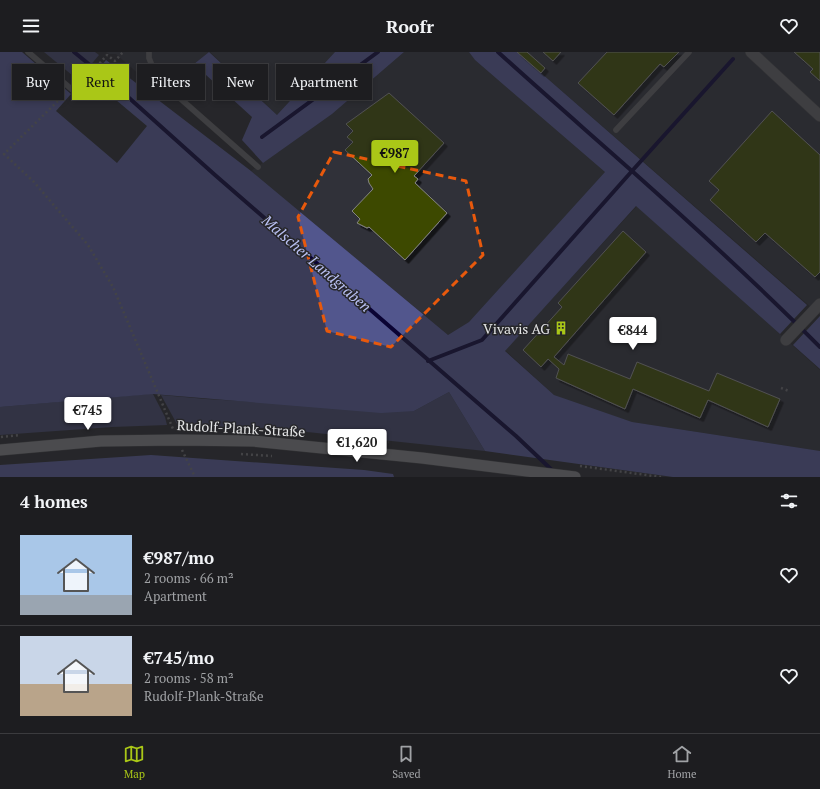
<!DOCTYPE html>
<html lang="en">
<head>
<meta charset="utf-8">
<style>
  body { margin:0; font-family:"PT Serif",serif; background:#252629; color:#f1f3f6; height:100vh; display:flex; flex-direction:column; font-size:15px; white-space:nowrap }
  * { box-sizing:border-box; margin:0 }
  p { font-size:13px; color:#a0a2a5 }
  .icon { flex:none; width:22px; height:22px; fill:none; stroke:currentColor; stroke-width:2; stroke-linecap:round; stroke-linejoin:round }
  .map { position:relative; height:425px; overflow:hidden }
  .panel { display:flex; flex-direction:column; background:#1d1d20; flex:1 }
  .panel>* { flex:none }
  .hud { position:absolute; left:12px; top:12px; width:400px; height:36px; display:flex; gap:8px }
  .price { position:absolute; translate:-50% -34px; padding:0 9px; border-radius:4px; background:#fff; color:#222; font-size:13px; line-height:26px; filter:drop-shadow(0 1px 2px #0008) }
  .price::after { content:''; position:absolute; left:50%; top:24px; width:12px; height:9px; margin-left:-6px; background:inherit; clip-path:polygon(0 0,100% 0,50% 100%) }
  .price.current { background:#aac717; color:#111 }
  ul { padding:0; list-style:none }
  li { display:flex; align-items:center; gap:12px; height:100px; padding:0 20px }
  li+li { border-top:1px solid #3b3b3e }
  li span { display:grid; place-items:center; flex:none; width:112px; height:80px; border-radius:0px; color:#555 }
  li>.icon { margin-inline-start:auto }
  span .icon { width:48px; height:48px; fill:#fffc; stroke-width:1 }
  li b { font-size:17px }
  h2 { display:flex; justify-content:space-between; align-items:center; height:48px; padding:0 20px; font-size:17px }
  .pill { padding:0 14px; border-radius:0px; background:#1d1d20; box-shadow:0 2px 6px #0003,0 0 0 1px #3b3b3e; font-size:14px; line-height:36px }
  .pill.current { background:#aac717; color:#111 }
  header { display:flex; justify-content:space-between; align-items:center; height:52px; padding:0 20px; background:#1d1d20; font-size:18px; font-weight:600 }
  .dock { display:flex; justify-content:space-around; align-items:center; height:56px; border-top:1px solid #3b3b3e; background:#1d1d20; font-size:11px; color:#a0a2a5 }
  .dock a { display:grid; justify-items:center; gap:2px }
  .dock .current { color:#aac717 }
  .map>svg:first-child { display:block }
  .built { fill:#303139 }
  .green { fill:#404364 }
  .forest { fill:#52568d }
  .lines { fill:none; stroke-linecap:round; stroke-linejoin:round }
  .stream { stroke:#0a0333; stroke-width:4 }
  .building { fill:#3e4904; stroke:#848582; filter:url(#shadow) }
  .service-casing { stroke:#414244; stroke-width:6 }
  .minor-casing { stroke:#414244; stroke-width:12 }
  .secondary-casing { stroke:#414244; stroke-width:12 }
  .path { stroke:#676769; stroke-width:2.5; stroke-dasharray:2 3; stroke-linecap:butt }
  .service { stroke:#5c5c5d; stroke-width:5.5 }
  .minor { stroke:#5c5c5d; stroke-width:11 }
  .secondary { stroke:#79797b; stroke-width:11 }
  .marked { fill:none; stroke:#e8590c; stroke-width:3; stroke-dasharray:8 5; stroke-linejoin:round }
  .labels { text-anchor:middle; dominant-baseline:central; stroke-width:3; stroke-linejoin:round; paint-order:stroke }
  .poi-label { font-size:14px; fill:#e4e5e6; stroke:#27272a; text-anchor:end }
  .street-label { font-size:14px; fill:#e4e5e6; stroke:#27272a }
  .water-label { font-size:15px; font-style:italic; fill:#b8bff1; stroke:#27272a }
</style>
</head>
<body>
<header><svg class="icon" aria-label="menu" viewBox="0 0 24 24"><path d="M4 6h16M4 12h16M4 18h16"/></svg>Roofr<svg class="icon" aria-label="heart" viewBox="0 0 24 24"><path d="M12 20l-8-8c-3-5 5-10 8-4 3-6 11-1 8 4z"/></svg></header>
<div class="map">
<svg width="820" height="425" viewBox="0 0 820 425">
  <defs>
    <filter id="shadow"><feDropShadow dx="3.5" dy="3.5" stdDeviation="0" flood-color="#0009"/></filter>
  </defs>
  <rect width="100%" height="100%" fill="#27272a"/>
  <!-- built -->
  <path class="built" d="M106 0H209L159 40 116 2H109Z
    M210 0H335L277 63Z
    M404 0H469L475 8 605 120 469 270 448 283 251 119 332 62Z
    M517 0H820V263L623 92Z
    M637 154 820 318V399L632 370 574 352 554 343 505 298Z"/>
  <!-- green -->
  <path class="green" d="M44 0H95L99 3 78 28Z
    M449 340 485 399 270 376 178 374 161 343 206 347 414 359Z
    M148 342H153L165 365 167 373 112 375 0 383V355Z"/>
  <!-- forest -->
  <path class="forest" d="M0 0H22L71 42 56 59 117 111 147 74 91 27 106 8 251 119 448 283 469 270 605 120 475 8 469 0H517L807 253 780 282 636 154 505 299 554 343 632 370 820 399V425H673L485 399 449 340 414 359 381 361 153 342 0 355Z
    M209 0 277 63 335 0H404L332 62 263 111 242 88 252 65 194 12Z
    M820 264V317L793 293Z
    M151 403 364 418 393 422 394 425H0V413Z"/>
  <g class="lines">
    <!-- stream -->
    <path class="stream" d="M74 0 118 36 215 123 516 384 554 420
      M498 0C542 40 587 79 632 119 696 176 759 234 820 295
      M262 85 378 0
      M428 309 482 288 632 119 733 7"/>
  </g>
  <!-- building -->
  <path class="building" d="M517 0H527L545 16 541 21Z
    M543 0H561L553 9Z
    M607 0H679L664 15 660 12 614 63 578 31Z
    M794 0H820V29L810 20 813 17Z
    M389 41 444 91 414 124 418 127 415 131 447 161 405 208 369 175 367 176 357 171 360 167 352 159 373 137 369 131 368 127 372 123 345 98 353 90 347 85 353 79 346 72Z
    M772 59 820 103V220L815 225 765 181 756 190 710 148 719 138 709 129Z
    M623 179 646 200 554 305 564 313 568 302 630 327 637 310 709 339 717 321 780 347 768 375 708 348 700 366 633 337 625 357 556 326 559 317 548 307 541 315 523 298 562 255 558 251Z"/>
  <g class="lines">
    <!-- service casing -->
    <g class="service-casing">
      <path id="service" d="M28 0 76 41
        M149 0V6L157 26 258 115
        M616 78 689 0"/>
    </g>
    <!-- minor casing -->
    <g class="minor-casing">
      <path id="minor" d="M751 0 820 64
        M786 288 820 252"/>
    </g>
    <!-- secondary casing -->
    <g class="secondary-casing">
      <path id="secondary" d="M0 398 101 389 178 388 253 389 422 406 575 425"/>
    </g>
    <!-- path -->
    <path class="path" d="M78 32 89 23 107 3 115 9 123 0
      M65 42 4 102 34 130 88 193 113 235 173 377
      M781 336 789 339
      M334 384 389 390
      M1 385 20 383
      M182 398 195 425
      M241 402 272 404
      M580 414 661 425"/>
    <!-- service -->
    <use href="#service" class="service"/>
    <!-- minor -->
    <use href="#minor" class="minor"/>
    <!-- secondary -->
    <use href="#secondary" class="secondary"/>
  </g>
  <!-- marked area -->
  <path d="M0 0H820V425H0ZM334 100 466 129 483 203 391 295 327 279 298 165Z" fill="#27272a" fill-opacity=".55" fill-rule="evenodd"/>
  <path class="marked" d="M334 100 466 129 483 203 391 295 327 279 298 165Z"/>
  <!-- icons -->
  <defs>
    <g id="building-bare" transform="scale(1.08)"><path d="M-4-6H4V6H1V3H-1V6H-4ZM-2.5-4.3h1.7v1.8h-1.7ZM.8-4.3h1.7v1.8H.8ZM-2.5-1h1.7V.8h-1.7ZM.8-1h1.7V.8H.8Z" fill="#aac717" stroke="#27272a" stroke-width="2.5" paint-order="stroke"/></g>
  </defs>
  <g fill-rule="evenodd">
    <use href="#building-bare" x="561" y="276"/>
  </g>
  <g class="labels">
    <!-- poi labels -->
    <g class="poi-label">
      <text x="550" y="276">Vivavis AG</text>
    </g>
    <!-- street labels -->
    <g class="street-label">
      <text transform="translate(241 376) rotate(3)">Rudolf-Plank-Straße</text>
    </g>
    <!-- water labels -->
    <g class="water-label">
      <text transform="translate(317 211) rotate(41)">Malscher Landgraben</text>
    </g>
  </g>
</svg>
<b class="price current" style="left:395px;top:122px">€987</b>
<b class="price" style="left:633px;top:299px">€844</b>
<b class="price" style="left:88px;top:379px">€745</b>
<b class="price" style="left:357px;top:411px">€1,620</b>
<div class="hud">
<a class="pill">Buy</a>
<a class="pill current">Rent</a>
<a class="pill">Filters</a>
<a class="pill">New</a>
<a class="pill">Apartment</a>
</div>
</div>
<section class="panel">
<h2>4 homes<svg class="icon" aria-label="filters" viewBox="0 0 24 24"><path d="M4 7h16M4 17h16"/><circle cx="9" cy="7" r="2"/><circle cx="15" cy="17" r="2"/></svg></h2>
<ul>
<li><span style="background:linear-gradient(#a9c7e8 75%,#9aa5b1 0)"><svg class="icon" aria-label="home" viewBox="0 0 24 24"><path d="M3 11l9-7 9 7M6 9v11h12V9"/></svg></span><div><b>€987/mo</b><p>2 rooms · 66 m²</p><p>Apartment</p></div><svg class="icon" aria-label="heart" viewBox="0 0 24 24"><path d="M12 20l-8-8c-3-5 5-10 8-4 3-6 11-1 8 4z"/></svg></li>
<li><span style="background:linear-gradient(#c9d6e8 60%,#b9a48a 0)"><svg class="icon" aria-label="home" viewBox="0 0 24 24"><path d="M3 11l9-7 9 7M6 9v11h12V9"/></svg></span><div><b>€745/mo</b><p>2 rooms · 58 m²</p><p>Rudolf-Plank-Straße</p></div><svg class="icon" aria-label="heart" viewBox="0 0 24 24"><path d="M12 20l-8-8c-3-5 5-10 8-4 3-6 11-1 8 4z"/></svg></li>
</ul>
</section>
<nav class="dock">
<a class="current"><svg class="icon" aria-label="map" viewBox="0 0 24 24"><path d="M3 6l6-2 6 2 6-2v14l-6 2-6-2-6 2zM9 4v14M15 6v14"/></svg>Map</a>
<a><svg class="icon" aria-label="saved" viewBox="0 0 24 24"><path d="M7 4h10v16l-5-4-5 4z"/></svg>Saved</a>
<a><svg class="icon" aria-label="home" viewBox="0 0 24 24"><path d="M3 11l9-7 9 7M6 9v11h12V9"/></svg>Home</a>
</nav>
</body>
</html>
